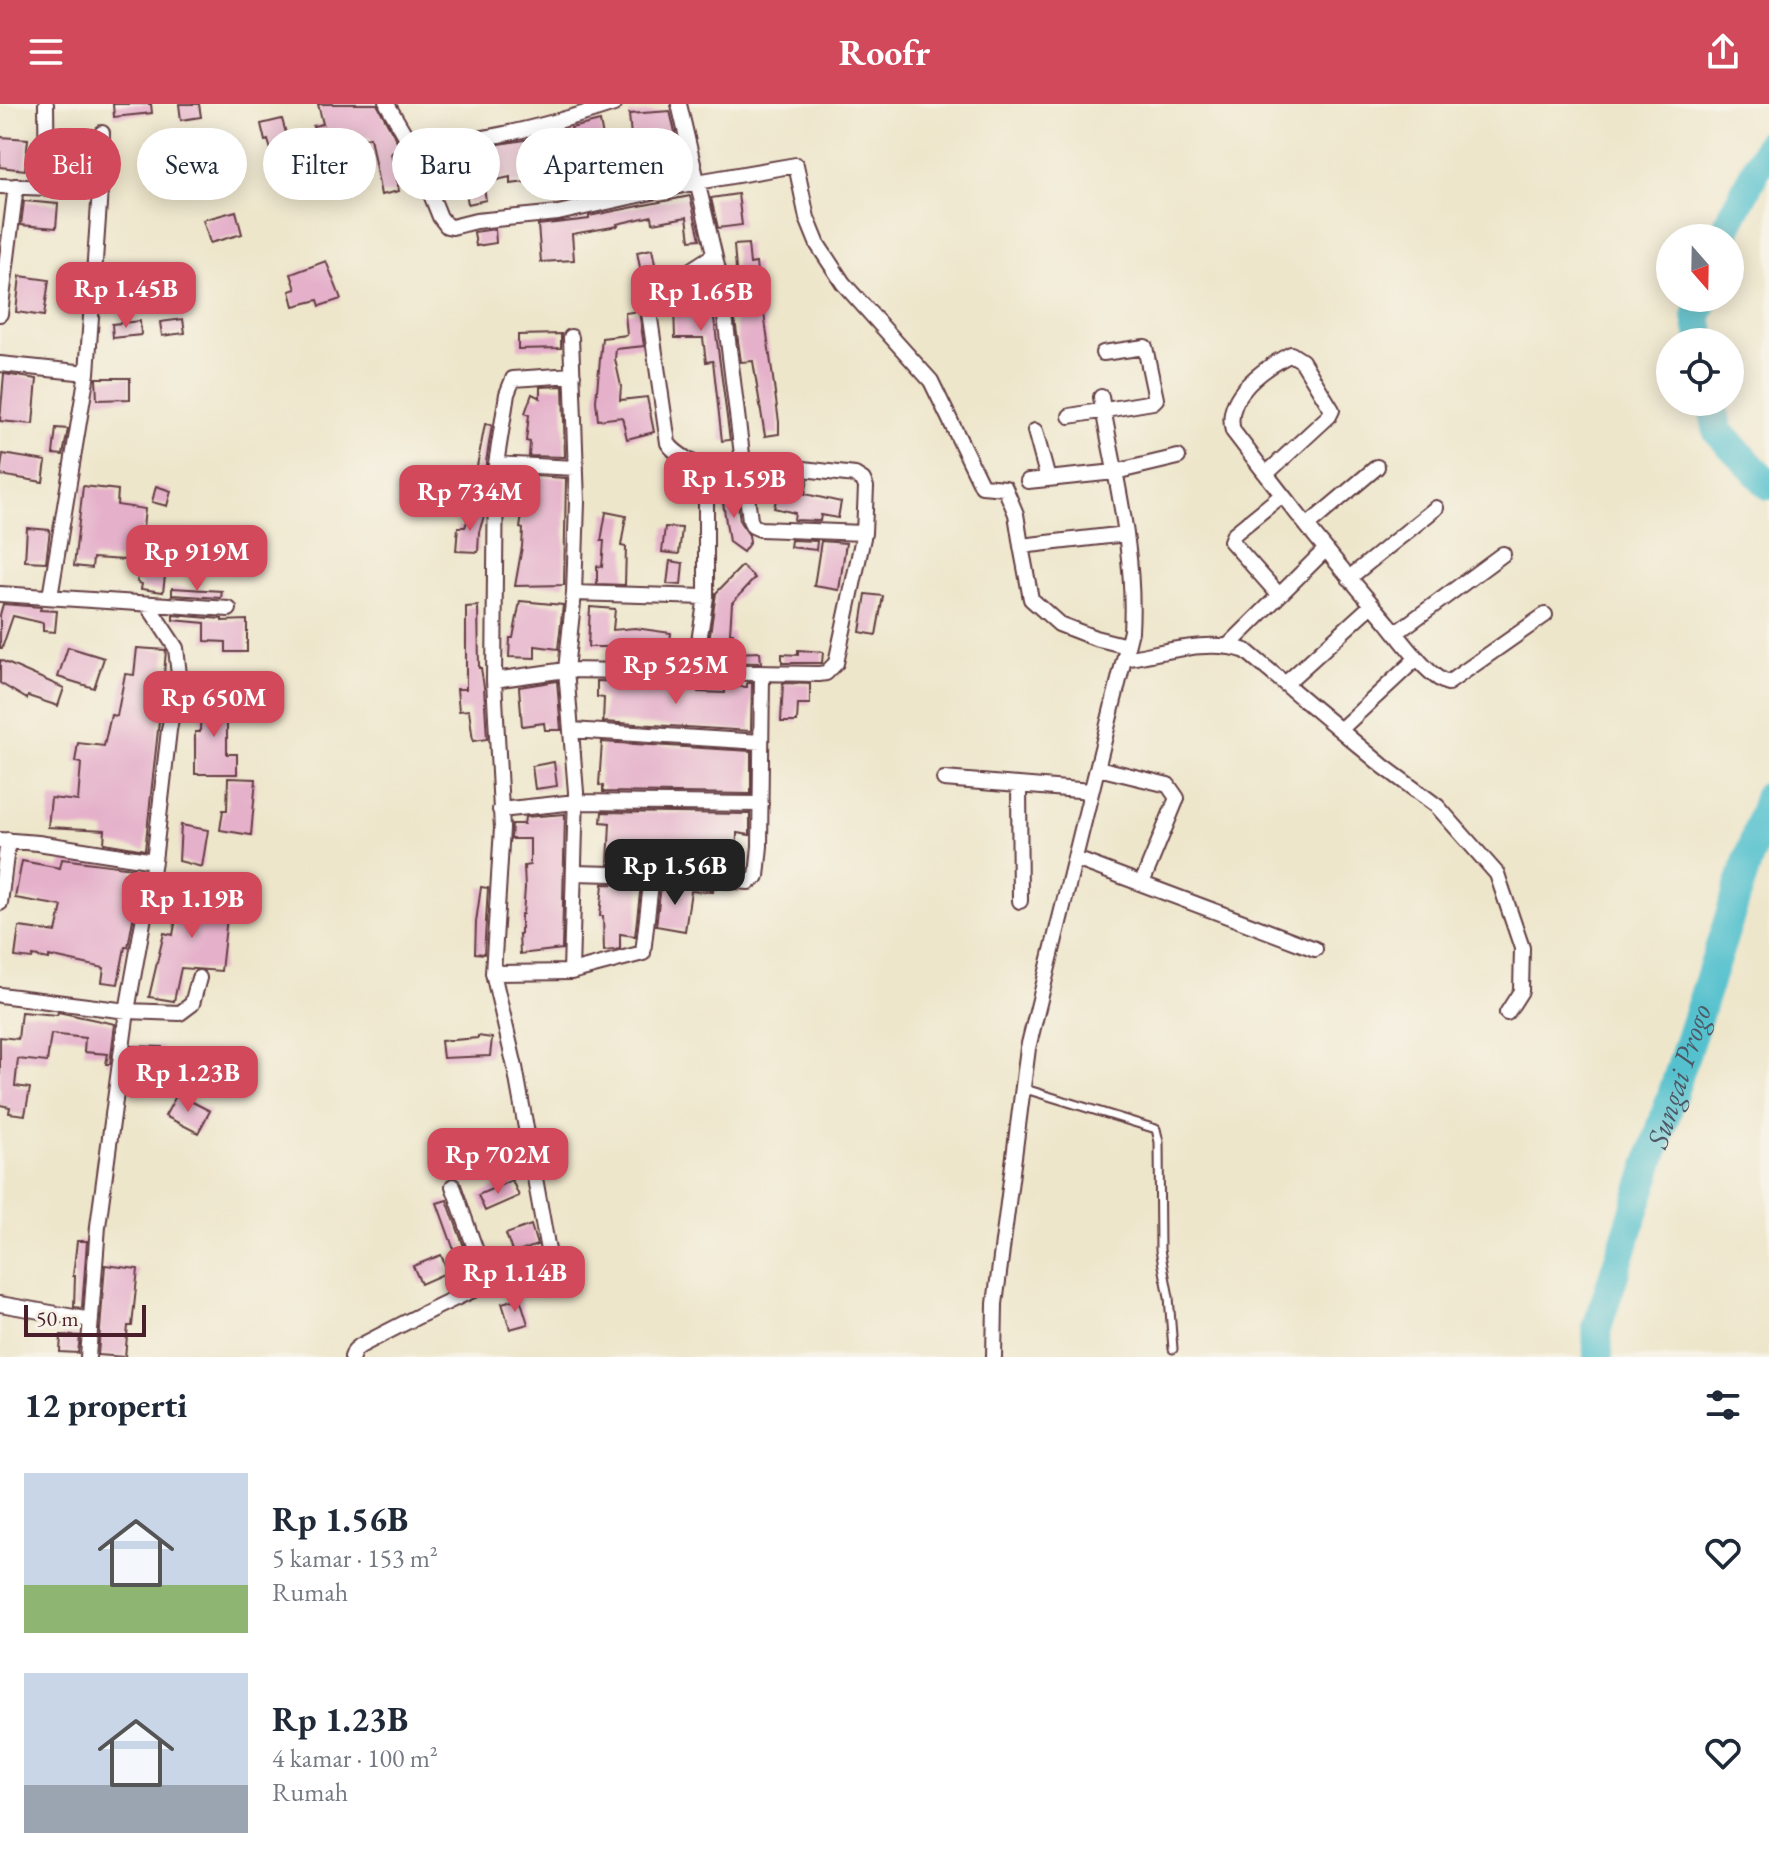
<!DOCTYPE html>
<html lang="id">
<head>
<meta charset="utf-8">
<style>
  body { margin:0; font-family:"EB Garamond",serif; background:#f2f2f3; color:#1f2937; height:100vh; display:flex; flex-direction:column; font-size:30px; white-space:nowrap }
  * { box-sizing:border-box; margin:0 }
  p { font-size:26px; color:#747a83 }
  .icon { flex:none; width:44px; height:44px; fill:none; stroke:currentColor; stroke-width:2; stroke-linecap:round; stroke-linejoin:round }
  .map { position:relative; height:1253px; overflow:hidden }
  .details { display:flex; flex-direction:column; background:#fff; flex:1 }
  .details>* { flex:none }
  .top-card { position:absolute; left:24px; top:24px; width:800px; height:72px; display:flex; gap:16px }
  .needle { width:52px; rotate:160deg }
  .controls { position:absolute; left:1656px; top:120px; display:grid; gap:16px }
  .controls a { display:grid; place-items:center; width:88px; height:88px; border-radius:50%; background:#fff; box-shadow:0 4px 20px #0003; font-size:40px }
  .scale { position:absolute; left:24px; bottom:20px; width:122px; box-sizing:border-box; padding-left:8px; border:4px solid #4a1f2b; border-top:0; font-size:22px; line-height:28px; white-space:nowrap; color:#4a1f2b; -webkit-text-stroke:6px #f7f3e8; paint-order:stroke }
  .price { position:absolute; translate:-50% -68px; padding:0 18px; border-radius:16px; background:#d1495b; color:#fff; font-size:26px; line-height:52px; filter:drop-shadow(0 2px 4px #0008) }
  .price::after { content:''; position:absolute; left:50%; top:48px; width:24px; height:18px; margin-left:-12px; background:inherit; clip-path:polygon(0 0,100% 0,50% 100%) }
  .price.current { background:#222; color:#fff }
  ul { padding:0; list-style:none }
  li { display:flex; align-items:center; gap:24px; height:200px; padding:0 24px }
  li span { display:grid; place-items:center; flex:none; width:224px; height:160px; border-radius:0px; color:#555 }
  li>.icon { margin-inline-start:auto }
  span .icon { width:96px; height:96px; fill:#fffc; stroke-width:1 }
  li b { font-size:34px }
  h2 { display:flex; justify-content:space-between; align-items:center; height:96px; padding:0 24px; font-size:34px }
  .pill { padding:0 28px; border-radius:36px; background:#fff; box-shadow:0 4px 20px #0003; font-size:28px; line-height:72px }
  .pill.current { background:#d1495b; color:#fff }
  header { display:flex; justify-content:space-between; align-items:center; height:104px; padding:0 24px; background:#d1495b; color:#fff; font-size:36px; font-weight:700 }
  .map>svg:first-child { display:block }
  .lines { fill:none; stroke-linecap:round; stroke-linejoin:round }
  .river { stroke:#55c1ce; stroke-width:30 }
  .building { fill:#e5b0ca }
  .lane-casing { stroke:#633d43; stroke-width:11 }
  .street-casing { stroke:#633d43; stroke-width:18 }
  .lane { stroke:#fff; stroke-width:7 }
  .street { stroke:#fff; stroke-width:14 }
  .labels { text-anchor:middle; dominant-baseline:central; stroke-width:6; stroke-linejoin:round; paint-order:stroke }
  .water-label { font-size:30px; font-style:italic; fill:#4e5864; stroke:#f7f3e8 }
</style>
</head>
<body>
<header><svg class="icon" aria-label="menu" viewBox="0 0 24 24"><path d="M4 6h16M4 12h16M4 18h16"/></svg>Roofr<svg class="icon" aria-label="share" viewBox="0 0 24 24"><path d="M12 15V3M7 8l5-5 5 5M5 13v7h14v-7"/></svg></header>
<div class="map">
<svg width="1769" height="1253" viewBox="0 0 1769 1253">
  <rect width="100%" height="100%" fill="#f7f3e8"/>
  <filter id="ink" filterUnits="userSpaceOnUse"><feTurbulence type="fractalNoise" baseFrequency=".0125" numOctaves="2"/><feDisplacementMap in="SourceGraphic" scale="16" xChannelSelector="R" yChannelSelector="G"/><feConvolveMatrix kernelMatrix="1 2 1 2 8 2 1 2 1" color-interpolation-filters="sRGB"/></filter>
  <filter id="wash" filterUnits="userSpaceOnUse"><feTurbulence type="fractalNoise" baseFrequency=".006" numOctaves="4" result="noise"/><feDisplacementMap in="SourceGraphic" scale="32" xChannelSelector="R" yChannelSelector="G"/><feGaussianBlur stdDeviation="1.8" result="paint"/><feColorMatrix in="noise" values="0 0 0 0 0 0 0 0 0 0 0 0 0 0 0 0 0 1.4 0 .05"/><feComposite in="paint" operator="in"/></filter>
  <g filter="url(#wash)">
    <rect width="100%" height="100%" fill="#eee6cb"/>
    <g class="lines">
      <!-- river -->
      <g class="river">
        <path d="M1724 134 1730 116 1769 40"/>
        <path d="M1702 238 1697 213 1704 194"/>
        <path d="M1712 298 1718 328 1769 381"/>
        <path id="s1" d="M1598 1253 1597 1223 1769 691"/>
      </g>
    </g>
    <g id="blocks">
      <!-- building -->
      <path class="building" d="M113 0H151L152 9 114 13Z
        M179 0H199L201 13 181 16Z
        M318 0H377L402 46 391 49 399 87 381 91 370 33 318 45 313 22 323 20Z
        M670 7 681 53 639 62 634 31 631 32 629 10Z
        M282 15 292 51 274 56 268 36 265 37 261 20Z
        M600 17 603 33 597 34 606 71 584 76 583 72 550 78 549 75 510 80V73L483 79 486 96 468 100 465 82 458 83 452 48 572 28 571 24Z
        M0 33 28 35 25 66 0 63Z
        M738 90 742 121 718 124 711 94Z
        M690 92 700 135 690 136 687 113 653 119 652 112 617 120 618 122 572 130 574 156 541 158 538 121 589 115V112Z
        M24 97 58 100 56 124 21 121Z
        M236 107 242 130 210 139 203 116Z
        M495 125 496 139 476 142 474 128Z
        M748 140 750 160 756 159 760 194H762L779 318V330L765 332 753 257 741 258 728 167 736 166 734 141Z
        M652 145 658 175 644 184 637 148Z
        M326 157 341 195 320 202 318 196 294 202 290 187 296 185 291 170Z
        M708 169 730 336 722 337 713 257 706 258 703 234H675L674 201 670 202 669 192 683 183 703 180 702 171Z
        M20 172 49 176 44 212 16 208Z
        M639 207 644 242 616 245 615 255 621 282 620 296 647 293 654 328 627 335 622 313 598 316 596 297 602 234 627 231 625 209Z
        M183 215 185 229 162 232 160 218Z
        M140 217 141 231 113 234 112 220Z
        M561 230V244L518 245V231Z
        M4 270 37 275 33 320 0 317Z
        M96 274H130V295L97 296Z
        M563 282 565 353 529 352 530 338 526 337 529 311 525 309 532 290 540 294V283Z
        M485 320 492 321 486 358V383H473Z
        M56 324 68 325 63 351 53 350Z
        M3 350 46 357 43 378 0 371Z
        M534 372 566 374 564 481 515 482 522 443 523 425 520 424 524 399 508 398 510 380 533 382Z
        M773 372 808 376 805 390 841 398 838 414 821 411 820 417 794 416 795 409 774 404 778 388 770 386Z
        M83 382 118 386 117 401 145 405 142 434 160 438 153 470 165 472 163 488 141 485 142 480 137 478 141 457 93 454 92 464 74 462Z
        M156 382 171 387 167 402 152 398Z
        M736 383 740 418 749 431 750 438 743 448 729 438 721 385Z
        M472 404 485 409 479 428 478 448 456 447 458 423H465Z
        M606 408 626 412 621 442 626 443 625 481 597 480V462L602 463 604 437H601Z
        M665 423 682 424 679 450 662 448Z
        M27 424 50 426 46 458 25 457Z
        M791 436 817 437 816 446 790 443Z
        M821 437 846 439 839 486 814 482Z
        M670 457 683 459 681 481 667 480Z
        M742 462 755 474 732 499 730 529H733V549L760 548 761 559 706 558 716 489Z
        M172 484 222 487 221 494 172 491Z
        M866 490 883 492 876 531 860 528Z
        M520 497 563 501 558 545 535 542V554L509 553 510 534H513Z
        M3 500 41 503 40 506 57 507 55 528 43 527V519L13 512 2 544H0V511Z
        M478 502 479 564H481L484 583 487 635 473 637 469 606 459 607 457 585H466V503Z
        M590 503 615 505 613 526 635 524 671 529 668 555 636 551 615 553V543H588Z
        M173 511 222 515V517L247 516V548H226V538L205 537V519L173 516Z
        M68 543 104 554 94 584 58 573Z
        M137 544 166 546 164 570 169 571 159 617 145 746 104 739 105 726 48 723 51 694 78 697 81 659 75 658 78 639 104 642 111 611 117 612 125 570 134 571Z
        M798 546 823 548 822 559H782V550L798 551Z
        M0 556 64 584 58 602 28 592 27 595 0 579Z
        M557 577 561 626H545L544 619 522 622 519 583Z
        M597 577 663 579V582L698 586V588L725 589V582L747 583V579H752L751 627 603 618 604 594 597 593Z
        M783 579 810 580V600H798L797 618H781Z
        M201 591 227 592V650H237V670H195V628H200Z
        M602 638 751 647V690L603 688V682L599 681Z
        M554 658 557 682 535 685 532 662Z
        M228 674 256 675 251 731 220 726 223 706H227Z
        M602 708 750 710V731L737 729 736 761 714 760V765L608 760 610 719 601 718Z
        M565 710 562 845 520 850 519 830H521V810H523L525 784 524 762 530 761V735H511L512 720H524L525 713Z
        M181 721 208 726 202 763 179 757Z
        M62 755 133 764 132 770 141 772 128 843H125L118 880 102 878 104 864 49 852V855L33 852 32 855 15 853 19 823 56 828 62 802 15 794 22 757 60 764Z
        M603 780 641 781 635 832 620 830V845L614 846 604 847 603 812H600Z
        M182 781 217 788V794L229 795 221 867 181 864 174 897 149 893 164 829 173 831Z
        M661 782 713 785V788L691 787 685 827 656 822Z
        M481 783 488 784 484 850 475 849 476 818Z
        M21 908 57 911 58 908 115 920 110 960H106L108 950 84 948 85 934 51 930 47 958 18 955 15 982 30 984 25 1011 9 1009 10 1003 0 1001V933L18 935Z
        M478 932 492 934 490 952 443 954 441 937 478 934Z
        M132 942 162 943 161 962 130 961Z
        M177 990 210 1007 198 1029 165 1012Z
        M512 1076 519 1092 485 1107 478 1091Z
        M447 1096 464 1143 454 1146 437 1099Z
        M531 1121 537 1141 513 1150 506 1130Z
        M77 1137H87L82 1204 74 1203 75 1172H73Z
        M441 1151 448 1168 421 1180 413 1162Z
        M105 1161 138 1165 132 1222H128L125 1253 98 1251Z
        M520 1194 528 1220 510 1225 502 1199Z
        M61 1231 80 1232 78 1249 60 1248Z"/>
    </g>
  </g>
  <g filter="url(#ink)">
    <use href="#blocks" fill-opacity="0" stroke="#633d43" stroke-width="2"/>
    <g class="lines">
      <!-- lane casing -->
      <g class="lane-casing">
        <path id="lane" d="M1022 984 1156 1025 1159 1038 1160 1146 1169 1193 1173 1245"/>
      </g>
      <!-- street casing -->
      <g class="street-casing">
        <path id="street" d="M46 0 47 85
          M387 0 411 41 440 113 447 122 452 123 476 117 558 109 697 78 796 61 807 114 818 141 843 179 931 277 982 382 1005 384 1016 410 1021 442 1126 430
          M411 41C476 41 553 20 614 0
          M0 82 100 86
          M644 196 714 151
          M0 210 16 82
          M571 233 577 398 574 489 566 566 576 688 571 868 493 869 502 724 494 576 496 360 507 290 513 275 573 271
          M0 260 87 269 100 86 102 29
          M1070 312 1153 298 1156 295 1145 243 1103 249
          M1035 327 1048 375
          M743 358 855 371 863 376 866 383 864 429
          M496 360 576 364
          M1266 370 1329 312 1332 306 1302 257 1291 250C1264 264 1223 292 1233 327 1283 393 1334 457 1388 519 1401 535 1429 574 1448 579L1545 511
          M1028 377 1115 368 1178 353
          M1307 422 1377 363
          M1021 442 1031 495 1059 520 1095 534 1127 542
          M1349 474 1436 404
          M574 489 706 493V371C696 356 677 354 668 339L648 201
          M0 490 229 505
          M1279 491 1231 437 1234 430 1282 391
          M50 493 87 269
          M1396 529 1503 450
          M1229 541 1325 446
          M1124 555C1163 549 1208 534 1246 547L1383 662 1437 702 1497 770 1522 844 1521 887 1507 909
          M694 569 706 493
          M494 576 566 566 819 570 826 569 836 559 864 429 760 425 753 422 750 416 721 179 679 0
          M1285 580 1372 501
          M571 626 761 638
          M1340 626 1417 554
          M1098 664 1168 681 1177 694 1142 779
          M944 675 1091 687
          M1019 682 1020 797
          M500 706 576 698 761 700
          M0 736 38 739 154 757
          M1076 755 1315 845
          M574 769 652 771
          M0 799 8 736
          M571 868 643 849 652 771 749 778 757 772 760 742 762 571
          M0 891 127 907 180 909 192 900 199 874
          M453 1082 487 1178
          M0 1200 91 1216
          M88 1253 98 1122 127 907 154 757 169 626 179 571 176 544 147 500
          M352 1253 355 1246 360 1242C421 1210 481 1180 545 1157L549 1152 515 963 493 869
          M994 1253 995 1200 1028 944 1131 527C1136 448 1114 369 1101 293"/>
      </g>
      <!-- lane -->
      <use href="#lane" class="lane"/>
      <!-- street -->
      <use href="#street" class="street"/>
    </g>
  </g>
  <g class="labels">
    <!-- water labels -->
    <g class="water-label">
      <text stroke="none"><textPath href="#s1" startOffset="294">Sungai Progo</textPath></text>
    </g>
  </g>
</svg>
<div class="controls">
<a><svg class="needle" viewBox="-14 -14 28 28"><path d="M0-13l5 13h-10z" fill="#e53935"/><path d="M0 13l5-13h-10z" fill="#747a83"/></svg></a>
<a><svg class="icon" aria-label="locate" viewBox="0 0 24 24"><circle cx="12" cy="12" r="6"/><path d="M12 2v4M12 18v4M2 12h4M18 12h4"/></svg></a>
</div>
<div class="scale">50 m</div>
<b class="price" style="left:126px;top:226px">Rp 1.45B</b>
<b class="price" style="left:701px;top:229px">Rp 1.65B</b>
<b class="price" style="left:734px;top:416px">Rp 1.59B</b>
<b class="price" style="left:470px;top:429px">Rp 734M</b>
<b class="price" style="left:197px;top:489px">Rp 919M</b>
<b class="price" style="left:676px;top:602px">Rp 525M</b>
<b class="price" style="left:214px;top:635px">Rp 650M</b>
<b class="price current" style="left:675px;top:803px">Rp 1.56B</b>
<b class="price" style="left:192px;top:836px">Rp 1.19B</b>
<b class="price" style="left:188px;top:1010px">Rp 1.23B</b>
<b class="price" style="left:498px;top:1092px">Rp 702M</b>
<b class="price" style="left:515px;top:1210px">Rp 1.14B</b>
<div class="top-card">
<a class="pill current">Beli</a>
<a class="pill">Sewa</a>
<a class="pill">Filter</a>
<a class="pill">Baru</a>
<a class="pill">Apartemen</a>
</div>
</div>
<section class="details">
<h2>12 properti<svg class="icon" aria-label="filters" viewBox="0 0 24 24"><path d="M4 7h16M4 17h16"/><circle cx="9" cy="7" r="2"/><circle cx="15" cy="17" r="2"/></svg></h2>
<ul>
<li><span style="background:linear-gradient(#c9d6e8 70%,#8fb573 0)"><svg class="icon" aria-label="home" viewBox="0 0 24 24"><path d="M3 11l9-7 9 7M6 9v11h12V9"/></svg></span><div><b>Rp 1.56B</b><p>5 kamar · 153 m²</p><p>Rumah</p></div><svg class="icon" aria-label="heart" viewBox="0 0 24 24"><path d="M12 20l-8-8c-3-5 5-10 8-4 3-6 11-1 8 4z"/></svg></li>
<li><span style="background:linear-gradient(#c9d6e8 70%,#9aa5b1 0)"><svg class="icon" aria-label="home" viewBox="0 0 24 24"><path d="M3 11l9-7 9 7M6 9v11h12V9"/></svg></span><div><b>Rp 1.23B</b><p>4 kamar · 100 m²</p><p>Rumah</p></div><svg class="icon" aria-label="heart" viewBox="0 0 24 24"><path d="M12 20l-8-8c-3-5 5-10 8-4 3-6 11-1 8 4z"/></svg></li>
</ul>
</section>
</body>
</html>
